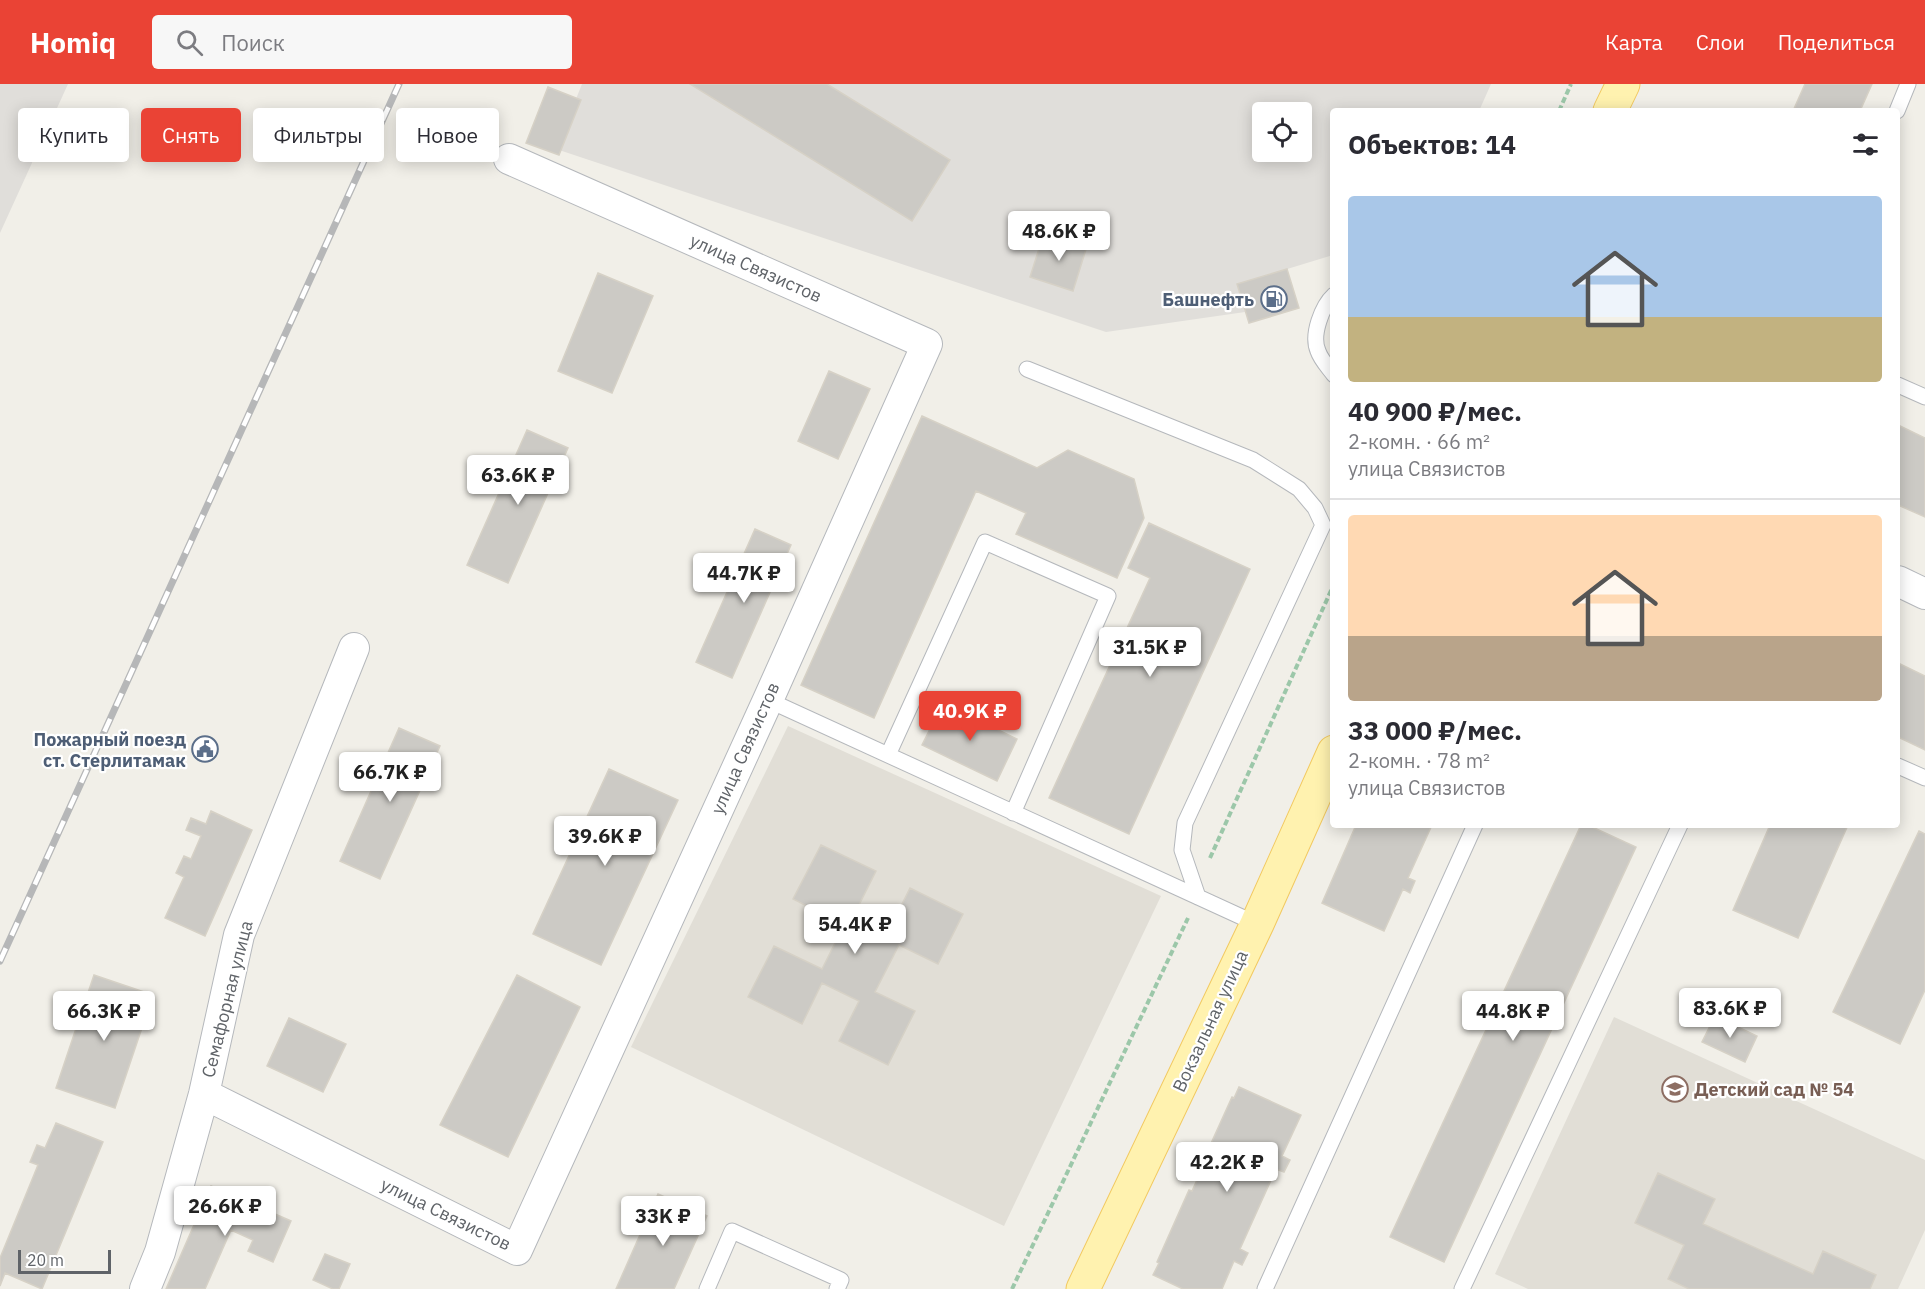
<!DOCTYPE html>
<html lang="ru">
<head>
<meta charset="utf-8">
<style>
  body { margin:0; font-family:"IBM Plex Sans",sans-serif; background:#f7f7f7; color:#2b2b33; height:100vh; display:flex; flex-direction:column; font-size:22px; white-space:nowrap }
  * { box-sizing:border-box; margin:0 }
  p { font-size:20px; color:#7c7c81 }
  .icon { flex:none; width:33px; height:33px; fill:none; stroke:currentColor; stroke-width:2; stroke-linecap:round; stroke-linejoin:round }
  .map { position:relative; flex:1; overflow:hidden }
  .sheet { position:absolute; left:1330px; top:24px; width:570px; height:720px; display:flex; flex-direction:column; background:#fff; border-radius:6px; box-shadow:0 3px 15px #0003 }
  .sheet>* { flex:none }
  .hud { position:absolute; left:18px; top:24px; width:570px; height:54px; display:flex; gap:12px }
  .buttons { position:absolute; left:1252px; top:18px; display:grid; gap:12px }
  .buttons a { display:grid; place-items:center; width:60px; height:60px; border-radius:6px; background:#fff; box-shadow:0 3px 15px #0003; font-size:30px }
  .scale { position:absolute; left:18px; bottom:15px; width:93px; box-sizing:border-box; padding-left:6px; border:3px solid #5f6368; border-top:0; font-size:16px; line-height:21px; white-space:nowrap; color:#5f6368; -webkit-text-stroke:4px #fff; paint-order:stroke }
  .price { position:absolute; translate:-50% -51px; padding:0 14px; border-radius:6px; background:#fff; color:#222; font-size:20px; line-height:39px; filter:drop-shadow(0 2px 3px #0008) }
  .price::after { content:''; position:absolute; left:50%; top:36px; width:18px; height:14px; margin-left:-9px; background:inherit; clip-path:polygon(0 0,100% 0,50% 100%) }
  .price.active { background:#ea4335; color:#fff }
  ul { padding:0; list-style:none }
  li { display:grid; align-content:center; gap:12px; height:318px; padding:0 18px }
  li+li { border-top:2px solid #e1e1e2 }
  li span { display:grid; place-items:center; height:186px; border-radius:6px; color:#555 }
  li>.icon { margin-inline-start:auto }
  span .icon { width:108px; height:108px; fill:#fffc; stroke-width:1 }
  li b { font-size:26px }
  h2 { display:flex; justify-content:space-between; align-items:center; height:72px; padding:0 18px; font-size:26px }
  .pill { padding:0 21px; border-radius:6px; background:#fff; box-shadow:0 3px 15px #0003; font-size:21px; line-height:54px }
  .pill.active { background:#ea4335; color:#fff }
  header { display:flex; align-items:center; gap:36px; box-sizing:border-box; height:84px; padding:0 30px; background:#ea4335; color:#fff }
  header strong { font-size:28px }
  nav { display:flex; gap:33px; margin-inline-start:auto; font-size:21px }
  .search { width:420px; height:54px; background:#f7f7f7; display:flex; align-items:center; gap:15px; box-sizing:border-box; padding:0 21px; border-radius:6px; color:#7c7c81; font-size:22px }
  .map>svg:first-child { display:block }
  .industrial { fill:#e0deda; fill-rule:evenodd }
  .education { fill:#e1ded6 }
  .building { fill:#cccac5; stroke:#d6d1c6; stroke-width:1.5 }
  .lines { fill:none; stroke-linecap:round; stroke-linejoin:round }
  .service-casing { stroke:#b5b8bc; stroke-width:17 }
  .minor-casing { stroke:#b5b8bc; stroke-width:32 }
  .primary-casing { stroke:#f2c960; stroke-width:35 }
  .path { stroke:#9cc7a9; stroke-width:4; stroke-dasharray:6 3; stroke-linecap:butt }
  .service { stroke:#fff; stroke-width:15 }
  .minor { stroke:#fff; stroke-width:30 }
  .primary { stroke:#fff2af; stroke-width:33 }
  .rail-casing { stroke:#b6b7b8; stroke-width:7 }
  .rail { stroke:#fff; stroke-width:4.5; stroke-dasharray:14; stroke-linecap:butt }
  .labels { text-anchor:middle; dominant-baseline:central; stroke-width:4.5; stroke-linejoin:round; paint-order:stroke }
  .street-label { font-size:18px; fill:#5f6368; stroke:#fff }
  .service-label { font-size:18px; font-weight:bold; fill:#4e5e75; stroke:#fff; text-anchor:end }
  .education-label { font-size:18px; font-weight:bold; fill:#785e54; stroke:#fff; text-anchor:start }
</style>
</head>
<body>
<header>
<strong>Homiq</strong>
<div class="search"><svg class="icon" aria-label="search" viewBox="0 0 24 24"><circle cx="10" cy="10" r="6"/><path d="M15 15l6 6"/></svg>Поиск</div>
<nav><a>Карта</a><a>Слои</a><a>Поделиться</a></nav>
</header>
<div class="map">
<svg width="1925" height="1205" viewBox="0 0 1925 1205">
  <rect width="100%" height="100%" fill="#f1efe8"/>
  <!-- industrial -->
  <path class="industrial" d="M0 0H68L0 149Z
    M582 0H1491L1479 27H1334L1333 171 1238 200 1245 228 1106 248 556 65ZM1263 28H1302V68H1263Z"/>
  <!-- education -->
  <path class="education" d="M788 642 1161 812 1004 1142 631 963Z
    M1614 933 1925 1076V1146L1898 1205H1528L1495 1190Z"/>
  <!-- building -->
  <path class="building" d="M690 0H827L950 76 912 137Z
    M1805 0H1872L1860 27H1793Z
    M548 3 581 16 559 71 526 59Z
    M1044 149 1087 162 1073 207 1030 193Z
    M1287 185 1299 224 1249 239 1237 200Z
    M598 189 653 212 612 309 558 287Z
    M829 287 870 305 838 375 798 357Z
    M922 332 1037 384 1068 366 1134 395 1144 434 1117 494 1016 450 1026 429 976 407 874 634 801 601Z
    M1898 341 1925 354V433L1898 421Z
    M527 346 568 364 508 499 467 481Z
    M1149 439 1250 485 1129 750 1049 714 1150 494 1128 484Z
    M755 445 791 461 732 594 696 578Z
    M1898 579 1925 592V666L1898 653Z
    M943 619 1017 655 997 697 922 661Z
    M399 644 440 662 380 795 340 777Z
    M609 685 678 716 601 881 533 850Z
    M211 727 252 746 205 852 165 834 184 793 176 789 184 772 191 775 201 752 186 746 191 734 206 740Z
    M1356 741H1432L1408 794 1415 797 1410 809 1403 805 1384 847 1322 819Z
    M1581 741H1588L1636 763 1444 1178 1390 1153Z
    M1770 741H1848L1798 854 1733 826Z
    M1919 747 1925 750V906L1900 960 1833 928Z
    M821 761 876 787 854 831 888 848 910 804 963 830 938 880 899 861 875 908 915 927 888 981 839 957 859 917 822 899 802 940 748 913 774 862 822 885 844 841 793 815Z
    M94 891 153 911 115 1024 56 1004Z
    M517 891 580 923 508 1073 440 1041Z
    M1715 932 1757 952 1745 978 1702 958Z
    M289 934 346 960 323 1008 267 982Z
    M1239 1003 1301 1031 1282 1072 1290 1076 1284 1088 1276 1085 1240 1165 1248 1169 1242 1181 1234 1177 1222 1205H1183L1153 1191 1159 1179 1157 1178 1189 1106 1192 1107 1201 1087 1199 1086 1232 1013 1234 1014Z
    M56 1039 103 1058 42 1205 5 1189 0 1202V1174L38 1081 30 1078 37 1061 45 1064Z
    M1658 1089 1715 1115 1703 1140 1813 1190 1823 1167 1876 1191 1870 1205H1689L1668 1195 1684 1161 1635 1139Z
    M211 1102 291 1137 273 1178 248 1167 253 1156 231 1146 205 1205H166Z
    M658 1110 707 1132 674 1205H616Z
    M325 1170 350 1180 339 1205H333L313 1196Z"/>
  <g class="lines">
    <!-- service casing -->
    <g class="service-casing">
      <path id="service" d="M1897 27 1908 0
        M1334 211C1322 222 1311 251 1318 267 1321 276 1329 284 1334 291
        M1027 285 1253 376 1299 405 1315 424 1323 441 1185 739 1182 766 1198 813
        M1898 301 1925 313
        M768 616 1257 840
        M888 671 985 458 1108 512 1013 729
        M1898 682 1925 694
        M707 1205 732 1147 841 1196 837 1205
        M1265 1205 1475 741
        M1462 1205 1680 741"/>
    </g>
    <!-- minor casing -->
    <g class="minor-casing">
      <path id="minor" d="M1898 497 1925 510
        M204 1010 517 1166 768 616 927 260 509 75
        M145 1205 160 1168 204 1010 239 851 354 564"/>
    </g>
    <!-- primary casing -->
    <g class="primary-casing">
      <path id="primary" d="M1610 27 1623 0
        M1083 1205 1257 840 1334 668"/>
    </g>
    <!-- path -->
    <path class="path" d="M1559 27 1571 0
      M1210 774 1334 500
      M1012 1205 1188 834"/>
    <!-- service -->
    <use href="#service" class="service"/>
    <!-- minor -->
    <use href="#minor" class="minor"/>
    <!-- primary -->
    <use href="#primary" class="primary"/>
    <!-- rail casing -->
    <g class="rail-casing">
      <path id="rail" d="M0 877 399 0"/>
    </g>
    <!-- rail -->
    <use href="#rail" class="rail"/>
  </g>
  <!-- icons -->
  <defs>
    <g id="fuel-ring" transform="scale(1.35)"><circle r="9.5" fill="#fff" stroke="#5c6f8a" stroke-width="1.5"/><path d="M-5.5-6h7V0h2V4h1.3V-2.5L3-4.5l.8-.8L6-3V5H2.5V1h-1V6h-7ZM-4.2-4.7v3.2H.2V-4.7Z" fill="#5c6f8a"/></g>
    <g id="civic-ring" transform="scale(1.35)"><circle r="9.5" fill="#fff" stroke="#5c6f8a" stroke-width="1.5"/><path d="M-.6-6.5H3V-4.5H.6V-3L4-1V1h2V6H-6V1h2V-1L-.6-3ZM-1.2 2.5V6h2.4V2.5Z" fill="#5c6f8a"/></g>
    <g id="school-ring" transform="scale(1.35)"><circle r="9.5" fill="#fff" stroke="#8d6e63" stroke-width="1.5"/><path d="M0-5L7-2L0 1L-7-2ZM-4 1L0 2.5L4 1V4Q0 6-4 4Z" fill="#8d6e63"/></g>
  </defs>
  <g fill-rule="evenodd">
    <use href="#fuel-ring" x="1274" y="215"/>
    <use href="#civic-ring" x="205" y="665"/>
    <use href="#school-ring" x="1675" y="1005"/>
  </g>
  <g class="labels">
    <!-- street labels -->
    <g class="street-label">
      <text transform="translate(756 184) rotate(24)">улица Связистов</text>
      <text transform="translate(745 664) rotate(-66)">улица Связистов</text>
      <text transform="translate(227 915) rotate(-76)">Семафорная улица</text>
      <text transform="translate(1210 937) rotate(-65)">Вокзальная улица</text>
      <text transform="translate(446 1130) rotate(26)">улица Связистов</text>
    </g>
    <!-- service labels -->
    <g class="service-label">
      <text x="1254" y="215">Башнефть</text>
      <text x="186" y="655">Пожарный поезд<tspan x="186" dy="21">ст. Стерлитамак</tspan></text>
    </g>
    <!-- education labels -->
    <g class="education-label">
      <text x="1694" y="1005">Детский сад № 54</text>
    </g>
  </g>
</svg>
<div class="buttons">
<a><svg class="icon" aria-label="locate" viewBox="0 0 24 24"><circle cx="12" cy="12" r="6"/><path d="M12 2v4M12 18v4M2 12h4M18 12h4"/></svg></a>
</div>
<div class="scale">20 m</div>
<b class="price" style="left:1059px;top:178px">48.6K ₽</b>
<b class="price" style="left:518px;top:422px">63.6K ₽</b>
<b class="price" style="left:744px;top:520px">44.7K ₽</b>
<b class="price" style="left:1150px;top:594px">31.5K ₽</b>
<b class="price active" style="left:970px;top:658px">40.9K ₽</b>
<b class="price" style="left:390px;top:719px">66.7K ₽</b>
<b class="price" style="left:605px;top:783px">39.6K ₽</b>
<b class="price" style="left:855px;top:871px">54.4K ₽</b>
<b class="price" style="left:1730px;top:955px">83.6K ₽</b>
<b class="price" style="left:104px;top:958px">66.3K ₽</b>
<b class="price" style="left:1513px;top:958px">44.8K ₽</b>
<b class="price" style="left:1227px;top:1109px">42.2K ₽</b>
<b class="price" style="left:225px;top:1153px">26.6K ₽</b>
<b class="price" style="left:663px;top:1163px">33K ₽</b>
<div class="hud">
<a class="pill">Купить</a>
<a class="pill active">Снять</a>
<a class="pill">Фильтры</a>
<a class="pill">Новое</a>
</div>
<section class="sheet">
<h2>Объектов: 14<svg class="icon" aria-label="filters" viewBox="0 0 24 24"><path d="M4 7h16M4 17h16"/><circle cx="9" cy="7" r="2"/><circle cx="15" cy="17" r="2"/></svg></h2>
<ul>
<li><span style="background:linear-gradient(#a9c7e8 65%,#c2b280 0)"><svg class="icon" aria-label="home" viewBox="0 0 24 24"><path d="M3 11l9-7 9 7M6 9v11h12V9"/></svg></span><div><b>40 900 ₽/мес.</b><p>2-комн. · 66 m²</p><p>улица Связистов</p></div></li>
<li><span style="background:linear-gradient(#ffd9b3 65%,#b9a48a 0)"><svg class="icon" aria-label="home" viewBox="0 0 24 24"><path d="M3 11l9-7 9 7M6 9v11h12V9"/></svg></span><div><b>33 000 ₽/мес.</b><p>2-комн. · 78 m²</p><p>улица Связистов</p></div></li>
</ul>
</section>
</div>
</body>
</html>
